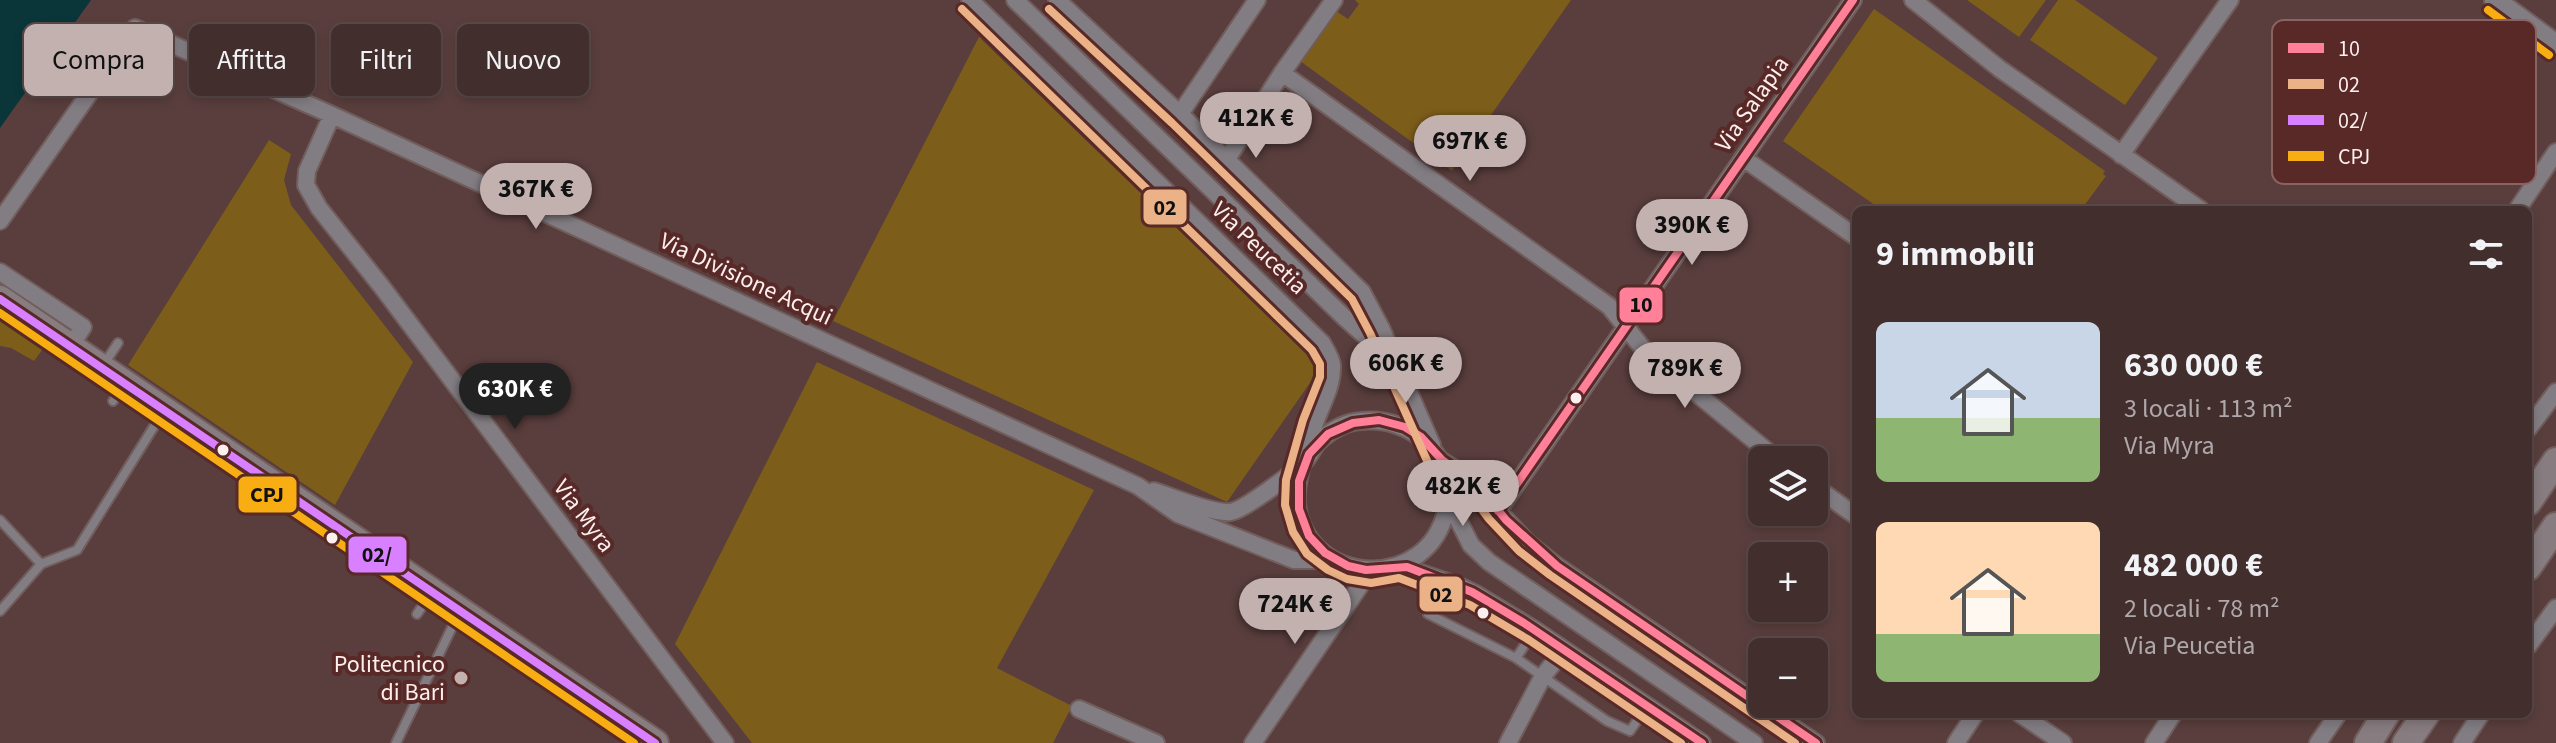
<!DOCTYPE html>
<html lang="it">
<head>
<meta charset="utf-8">
<style>
  body { margin:0; font-family:"Source Sans 3",sans-serif; background:#4a3636; color:#f1f3f6; height:100vh; display:flex; flex-direction:column; font-size:30px; white-space:nowrap }
  * { box-sizing:border-box; margin:0 }
  p { font-size:26px; color:#afa8aa }
  .icon { flex:none; width:44px; height:44px; fill:none; stroke:currentColor; stroke-width:2; stroke-linecap:round; stroke-linejoin:round }
  .map { position:relative; flex:1; overflow:hidden }
  .side { position:absolute; left:1852px; top:206px; width:680px; height:512px; display:flex; flex-direction:column; background:#432e2e; border-radius:12px; box-shadow:0 4px 12px #0003,0 0 0 2px #5b4a4a }
  .side>* { flex:none }
  .top-card { position:absolute; left:24px; top:24px; width:760px; height:72px; display:flex; gap:16px }
  .tools { position:absolute; left:1748px; top:446px; display:grid; gap:16px }
  .tools a { display:grid; place-items:center; width:80px; height:80px; border-radius:12px; background:#432e2e; box-shadow:0 4px 12px #0003,0 0 0 2px #5b4a4a; font-size:40px }
  .price { position:absolute; translate:-50% -68px; padding:0 18px; border-radius:28px; background:#c3b1b0; color:#111; font-size:26px; line-height:52px; filter:drop-shadow(0 2px 4px #0008) }
  .price::after { content:''; position:absolute; left:50%; top:48px; width:24px; height:18px; margin-left:-12px; background:inherit; clip-path:polygon(0 0,100% 0,50% 100%) }
  .price.selected { background:#222; color:#fff }
  ul { padding:0; list-style:none }
  li { display:flex; align-items:center; gap:24px; height:200px; padding:0 24px }
  li span { display:grid; place-items:center; flex:none; width:224px; height:160px; border-radius:12px; color:#555 }
  li>.icon { margin-inline-start:auto }
  span .icon { width:96px; height:96px; fill:#fffc; stroke-width:1 }
  li b { font-size:34px }
  h2 { display:flex; justify-content:space-between; align-items:center; height:96px; padding:0 24px; font-size:34px }
  .tag { padding:0 28px; border-radius:12px; background:#432e2e; box-shadow:0 4px 12px #0003,0 0 0 2px #5b4a4a; font-size:28px; line-height:72px }
  .tag.selected { background:#c3b1b0; color:#111 }
  .map>svg:first-child { display:block }
  .green { fill:#7d5d1a }
  .water { fill:#0a3639 }
  .lines { fill:none; stroke-linecap:round; stroke-linejoin:round }
  .service-casing { stroke:#715d5c; stroke-width:12 }
  .minor-casing { stroke:#715d5c; stroke-width:20 }
  .tertiary-casing { stroke:#715d5c; stroke-width:24 }
  .primary-casing { stroke:#715d5c; stroke-width:30 }
  .service { stroke:#827d82; stroke-width:8 }
  .minor { stroke:#827d82; stroke-width:16 }
  .tertiary { stroke:#827d82; stroke-width:20 }
  .primary { stroke:#877c80; stroke-width:26 }
  .bus-1-casing { stroke:#582927; stroke-width:14 }
  .bus-2-casing { stroke:#582927; stroke-width:14 }
  .bus-3-casing { stroke:#582927; stroke-width:14 }
  .bus-4-casing { stroke:#582927; stroke-width:14 }
  .bus-1 { stroke:#ff8098; stroke-width:8 }
  .bus-2 { stroke:#ebb288; stroke-width:8 }
  .bus-3 { stroke:#d880ff; stroke-width:8 }
  .bus-4 { stroke:#f8ad13; stroke-width:8 }
  .bus-dot { fill:#fcefee; stroke:#582927; stroke-width:3 }
  .poi-dot { fill:#c3b1b0; stroke:#582927; stroke-width:3 }
  .labels { text-anchor:middle; dominant-baseline:central; stroke-width:8; stroke-linejoin:round; paint-order:stroke }
  .street-label { font-size:24px; fill:#fcefee; stroke:#582927 }
  .poi-label { font-size:24px; fill:#fcefee; stroke:#582927; text-anchor:end }
  .key { fill:#582927; stroke:#896463; stroke-width:2 }
  .key-label { font-size:22px; fill:#fcefee }
  .line-badge { stroke:#582927; stroke-width:3 }
  .pale-badge-label { font-size:22px; text-anchor:middle; font-weight:bold; fill:#111 }
</style>
</head>
<body>
<div class="map">
<svg width="2556" height="743" viewBox="0 0 2556 743">
  <rect width="100%" height="100%" fill="#593e3d"/>
  <!-- green -->
  <path class="green" d="M1355 0H1571L1452 171 1300 61 1336 11 1348 19 1359 4Z
    M1967 0H2046L2019 37Z
    M2058 0H2075L2158 58 2125 105 2030 40Z
    M1874 9 2105 171 2103 174 2106 176 2081 210H1882L1783 141Z
    M979 37 1321 367 1227 502 833 321Z
    M269 140 291 154 284 180 291 205 413 362 335 505 128 365Z
    M0 316 45 346 34 361 11 348 0 346Z
    M817 362 1094 490 997 668 1072 706 1053 743H752L675 644Z"/>
  <!-- water -->
  <path class="water" d="M0 0H91L0 128Z"/>
  <g class="lines">
    <!-- service casing -->
    <g class="service-casing">
      <path id="service" d="M104 364 118 343
        M113 401 122 388
        M0 520 41 564
        M0 611 41 564 77 550 163 412
        M417 614 429 596
        M1428 614 1516 658 1607 721 1630 731 1647 706
        M1516 658 1535 630
        M396 743 458 615"/>
    </g>
    <!-- minor casing -->
    <g class="minor-casing">
      <path id="minor" d="M970 0 1322 343C1326 350 1331 357 1332 365 1333 386 1322 403 1315 423 1307 445 1295 482 1297 505 1308 588 1429 592 1446 510 1458 456 1412 416 1361 421 1345 422 1329 432 1318 442 1313 448 1310 456 1304 462 1293 473 1243 511 1230 512 1214 514 1172 497 1154 491
        M1015 0 1345 318 1392 360
        M1057 0 1180 114 1362 292 1381 328 1432 445
        M1913 0 2000 69 2201 210
        M1282 73 1609 306 1645 351 1778 460
        M1180 114 1257 0
        M332 115 307 171 306 185 319 208 382 287 725 743
        M2121 155 2230 0
        M1743 158 1856 237
        M1227 159 1282 73 1334 0
        M2517 210 2556 152
        M0 221 135 28 332 115 1138 486 1178 514 1294 560H1334
        M0 272 83 327 70 347
        M2528 429 2556 392
        M1439 459 1476 482 1498 511 1528 543 1557 566 1816 743
        M1814 486 1856 516
        M1448 500 1471 545 1489 562 1754 743
        M1498 511 1853 0
        M1400 566 1459 586 1476 594 1535 630 1702 743
        M2528 646 2556 608
        M1079 709 1156 743
        M2020 714 2063 743
        M1253 743 1370 571
        M1508 743 1543 676 1564 650
        M1956 743 1975 714
        M2154 743 2173 714
        M2318 743 2338 714
        M2462 743 2481 714"/>
    </g>
    <!-- tertiary casing -->
    <g class="tertiary-casing">
      <path id="tertiary" d="M2495 0 2556 45"/>
    </g>
    <!-- primary casing -->
    <g class="primary-casing">
      <path id="primary" d="M0 299 655 743
        M2528 502 2556 461
        M2528 567 2556 526
        M2368 743 2386 714
        M2406 743 2426 714"/>
    </g>
    <!-- service -->
    <use href="#service" class="service"/>
    <!-- minor -->
    <use href="#minor" class="minor"/>
    <!-- tertiary -->
    <use href="#tertiary" class="tertiary"/>
    <!-- primary -->
    <use href="#primary" class="primary"/>
    <!-- bus-1 casing -->
    <g class="bus-1-casing">
      <path id="bus-1" d="M1498 511 1853 0
        M1702 743 1524 623 1472 592 1407 567 1366 570 1348 566 1325 553 1309 536 1299 509V481L1309 454 1328 434 1353 423 1379 420 1405 427 1421 437 1442 460 1477 484 1506 520 1557 566 1816 743"/>
    </g>
    <!-- bus-2 casing -->
    <g class="bus-2-casing">
      <path id="bus-2" d="M962 9 1312 350 1320 364V377L1303 420 1286 480 1285 505 1293 532 1307 554 1328 570 1347 579 1371 583 1399 578 1470 605 1529 640 1681 743
        M1049 9 1172 123 1352 299 1370 333 1429 465 1468 491 1489 519 1519 551 1550 575 1795 743"/>
    </g>
    <!-- bus-3 casing -->
    <g class="bus-3-casing">
      <path id="bus-3" d="M0 299 655 743"/>
    </g>
    <!-- bus-4 casing -->
    <g class="bus-4-casing">
      <path id="bus-4" d="M2488 10 2549 55
        M0 313 634 743"/>
    </g>
    <!-- bus-1 -->
    <use href="#bus-1" class="bus-1"/>
    <!-- bus-2 -->
    <use href="#bus-2" class="bus-2"/>
    <!-- bus-3 -->
    <use href="#bus-3" class="bus-3"/>
    <!-- bus-4 -->
    <use href="#bus-4" class="bus-4"/>
  </g>
  <!-- markers -->
  <g class="bus-dot">
    <circle cx="1576" cy="398" r="7"/>
    <circle cx="223" cy="450" r="7"/>
    <circle cx="332" cy="538" r="7"/>
    <circle cx="1483" cy="613" r="7"/>
  </g>
  <circle class="poi-dot" cx="461" cy="678" r="8"/>
  <g class="labels">
    <!-- street labels -->
    <g class="street-label">
      <text transform="translate(1752 104) rotate(-55)">Via Salapia</text>
      <text transform="translate(1259 248) rotate(44)">Via Peucetia</text>
      <text transform="translate(746 279) rotate(25)">Via Divisione Acqui</text>
      <text transform="translate(584 516) rotate(53)">Via Myra</text>
    </g>
    <!-- poi labels -->
    <g class="poi-label">
      <text x="445" y="664">Politecnico<tspan x="445" dy="28">di Bari</tspan></text>
    </g>
  </g>
  <!-- legend -->
  <rect x="2272" y="20" width="264" height="164" rx="12" class="key"/>
  <rect x="2288" y="43" width="36" height="10" fill="#ff8098"/>
  <rect x="2288" y="79" width="36" height="10" fill="#ebb288"/>
  <rect x="2288" y="115" width="36" height="10" fill="#d880ff"/>
  <rect x="2288" y="151" width="36" height="10" fill="#f8ad13"/>
  <g class="key-label">
    <text x="2338" y="56">10</text>
    <text x="2338" y="92">02</text>
    <text x="2338" y="128">02/</text>
    <text x="2338" y="164">CPJ</text>
  </g>
  <g class="line-badge">
    <rect x="1142" y="188" width="46" height="38" rx="8" fill="#ebb288"/>
    <rect x="1618" y="286" width="46" height="38" rx="8" fill="#ff8098"/>
    <rect x="237" y="475" width="61" height="39" rx="8" fill="#f8ad13"/>
    <rect x="347" y="535" width="61" height="39" rx="8" fill="#d880ff"/>
    <rect x="1418" y="575" width="46" height="38" rx="8" fill="#ebb288"/>
  </g>
  <g class="pale-badge-label">
    <text x="1165" y="215">02</text>
    <text x="1641" y="312">10</text>
    <text x="267" y="502">CPJ</text>
    <text x="377" y="562">02/</text>
    <text x="1441" y="602">02</text>
  </g>
</svg>
<div class="tools">
<a><svg class="icon" aria-label="layers" viewBox="0 0 24 24"><path d="M12 4l9 5-9 5-9-5zM3 14l9 5 9-5"/></svg></a>
<a>+</a>
<a>−</a>
</div>
<b class="price" style="left:1256px;top:160px">412K €</b>
<b class="price" style="left:1470px;top:183px">697K €</b>
<b class="price" style="left:536px;top:231px">367K €</b>
<b class="price" style="left:1692px;top:267px">390K €</b>
<b class="price" style="left:1406px;top:405px">606K €</b>
<b class="price" style="left:1685px;top:410px">789K €</b>
<b class="price selected" style="left:515px;top:431px">630K €</b>
<b class="price" style="left:1463px;top:528px">482K €</b>
<b class="price" style="left:1295px;top:646px">724K €</b>
<div class="top-card">
<a class="tag selected">Compra</a>
<a class="tag">Affitta</a>
<a class="tag">Filtri</a>
<a class="tag">Nuovo</a>
</div>
<section class="side">
<h2>9 immobili<svg class="icon" aria-label="filters" viewBox="0 0 24 24"><path d="M4 7h16M4 17h16"/><circle cx="9" cy="7" r="2"/><circle cx="15" cy="17" r="2"/></svg></h2>
<ul>
<li><span style="background:linear-gradient(#c9d6e8 60%,#8fb573 0)"><svg class="icon" aria-label="home" viewBox="0 0 24 24"><path d="M3 11l9-7 9 7M6 9v11h12V9"/></svg></span><div><b>630 000 €</b><p>3 locali · 113 m²</p><p>Via Myra</p></div></li>
<li><span style="background:linear-gradient(#ffd9b3 70%,#8fb573 0)"><svg class="icon" aria-label="home" viewBox="0 0 24 24"><path d="M3 11l9-7 9 7M6 9v11h12V9"/></svg></span><div><b>482 000 €</b><p>2 locali · 78 m²</p><p>Via Peucetia</p></div></li>
</ul>
</section>
</div>
</body>
</html>
